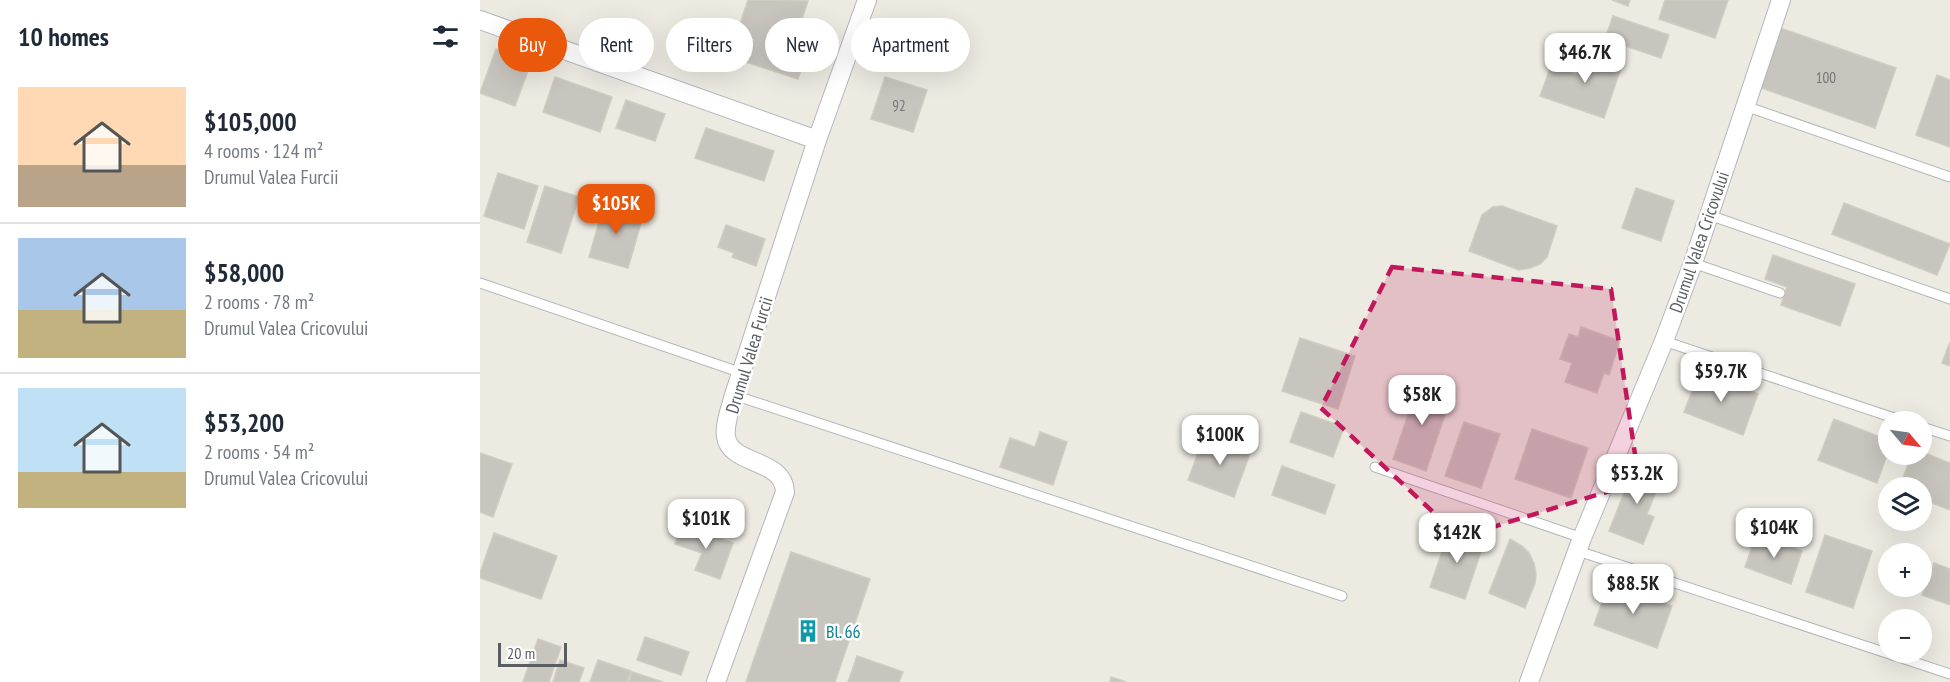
<!DOCTYPE html>
<html lang="en">
<head>
<meta charset="utf-8">
<style>
  body { margin:0; font-family:"PT Sans Narrow",sans-serif; background:#f6f6f7; color:#1f2937; height:100vh; display:flex; flex-direction:column; font-size:22px; white-space:nowrap }
  * { box-sizing:border-box; margin:0 }
  p { font-size:20px; color:#747a83 }
  .icon { flex:none; width:33px; height:33px; fill:none; stroke:currentColor; stroke-width:2; stroke-linecap:round; stroke-linejoin:round }
  .map { position:relative; flex:1; overflow:hidden }
  .drawer { display:flex; flex-direction:column; background:#fff; width:480px }
  .drawer>* { flex:none }
  .guide { position:absolute; left:18px; top:18px; width:570px; height:54px; display:flex; gap:12px }
  .needle { width:39px; rotate:119deg }
  .fabs { position:absolute; left:1398px; top:411px; display:grid; gap:12px }
  .fabs a { display:grid; place-items:center; width:54px; height:54px; border-radius:50%; background:#fff; box-shadow:0 6px 24px #0002; font-size:30px }
  .scale { position:absolute; left:18px; bottom:15px; width:69px; box-sizing:border-box; padding-left:6px; border:3px solid #5a5d62; border-top:0; font-size:16px; line-height:21px; white-space:nowrap; color:#5a5d62; -webkit-text-stroke:4px #fff; paint-order:stroke }
  .price { position:absolute; translate:-50% -51px; padding:0 14px; border-radius:12px; background:#fff; color:#222; font-size:20px; line-height:39px; filter:drop-shadow(0 2px 3px #0008) }
  .price::after { content:''; position:absolute; left:50%; top:36px; width:18px; height:14px; margin-left:-9px; background:inherit; clip-path:polygon(0 0,100% 0,50% 100%) }
  .price.selected { background:#ea580c; color:#fff }
  ul { padding:0; list-style:none }
  li { display:flex; align-items:center; gap:18px; height:150px; padding:0 18px }
  li+li { border-top:2px solid #e0e1e3 }
  li span { display:grid; place-items:center; flex:none; width:168px; height:120px; border-radius:0px; color:#555 }
  li>.icon { margin-inline-start:auto }
  span .icon { width:72px; height:72px; fill:#fffc; stroke-width:1 }
  li b { font-size:26px }
  h2 { display:flex; justify-content:space-between; align-items:center; height:72px; padding:0 18px; font-size:26px }
  .chip { padding:0 21px; border-radius:27px; background:#fff; box-shadow:0 6px 24px #0002; font-size:21px; line-height:54px }
  .chip.selected { background:#ea580c; color:#fff }
  main { display:flex; flex:1; min-height:0 }
  .map>svg:first-child { display:block }
  .building { fill:#c8c4be; stroke:#d1ccc0; stroke-width:1.5 }
  .lines { fill:none; stroke-linecap:round; stroke-linejoin:round }
  .service-casing { stroke:#b4b7bb; stroke-width:11 }
  .minor-casing { stroke:#b4b7bb; stroke-width:20 }
  .service { stroke:#fff; stroke-width:9 }
  .minor { stroke:#fff; stroke-width:18 }
  .marked { fill:#c2185b; fill-opacity:0.2; stroke:#c2185b; stroke-width:4.5; stroke-dasharray:12 8; stroke-linejoin:round }
  .labels { text-anchor:middle; dominant-baseline:central; stroke-width:5; stroke-linejoin:round; paint-order:stroke }
  .number-label { font-size:15px; fill:#767779 }
  .street-label { font-size:18px; fill:#5a5d62; stroke:#fff }
  .culture-label { font-size:18px; fill:#0d838f; stroke:#fff; text-anchor:start }
</style>
</head>
<body>
<main>
<section class="drawer">
<h2>10 homes<svg class="icon" aria-label="filters" viewBox="0 0 24 24"><path d="M4 7h16M4 17h16"/><circle cx="9" cy="7" r="2"/><circle cx="15" cy="17" r="2"/></svg></h2>
<ul>
<li><span style="background:linear-gradient(#ffd9b3 65%,#b9a48a 0)"><svg class="icon" aria-label="home" viewBox="0 0 24 24"><path d="M3 11l9-7 9 7M6 9v11h12V9"/></svg></span><div><b>$105,000</b><p>4 rooms · 124 m²</p><p>Drumul Valea Furcii</p></div></li>
<li><span style="background:linear-gradient(#a9c7e8 60%,#c2b280 0)"><svg class="icon" aria-label="home" viewBox="0 0 24 24"><path d="M3 11l9-7 9 7M6 9v11h12V9"/></svg></span><div><b>$58,000</b><p>2 rooms · 78 m²</p><p>Drumul Valea Cricovului</p></div></li>
<li><span style="background:linear-gradient(#bfe0f5 70%,#c2b280 0)"><svg class="icon" aria-label="home" viewBox="0 0 24 24"><path d="M3 11l9-7 9 7M6 9v11h12V9"/></svg></span><div><b>$53,200</b><p>2 rooms · 54 m²</p><p>Drumul Valea Cricovului</p></div></li>
</ul>
</section>
<div class="map">
<svg width="1470" height="682" viewBox="0 0 1470 682">
  <rect width="100%" height="100%" fill="#eceae1"/>
  <!-- building -->
  <path class="building" d="M268 0 328 1 319 28 326 31 322 43 330 45 318 79 266 62 274 39 257 33Z
    M1132 0H1150L1148 6Z
    M1185 0H1248L1235 38 1179 19Z
    M1133 16 1189 35 1181 58 1125 39Z
    M1297 27 1416 68 1395 128 1276 86Z
    M16 49 51 63 35 106 0 93Z
    M1106 49 1143 62 1124 118 1060 96 1071 66 1097 75Z
    M1457 75 1470 80V147L1436 135Z
    M75 77 132 97 120 132 63 112Z
    M405 77 447 90 433 132 391 119Z
    M146 100 185 114 175 141 136 128Z
    M226 128 294 151 284 181 215 158Z
    M18 173 58 186 44 229 4 216Z
    M65 186 99 197 81 253 47 242Z
    M1156 188 1194 201 1181 241 1142 228Z
    M125 201 164 213 148 268 109 257Z
    M1364 203 1470 244 1457 275 1352 234Z
    M1022 206 1077 226 1067 257 1060 264 1050 268 1039 270 989 251 1002 215 1013 207Z
    M246 225 285 239 276 266 252 257 254 253 238 247Z
    M1293 255 1375 284 1360 326 1301 305 1307 287 1285 279Z
    M1101 327 1140 341 1129 375 1124 373 1117 393 1085 382 1092 363 1080 359 1089 334 1098 337Z
    M820 338 875 356 858 409 802 391Z
    M1470 342V366L1462 363Z
    M1220 371 1278 394 1263 435 1204 412Z
    M939 382 972 394 946 471 913 459Z
    M821 412 864 427 853 457 810 442Z
    M1354 419 1408 440V452L1397 483 1338 460Z
    M984 422 1020 434 1001 488 965 476Z
    M1052 429 1108 448 1091 498 1035 479Z
    M560 432 587 442 573 485 520 467 530 438 555 447Z
    M725 434 771 451 754 497 708 480Z
    M1442 452 1470 463V510L1442 499V488H1419L1432 454H1442Z
    M0 453 32 464 13 517 0 512Z
    M1156 463 1183 474 1167 514 1174 517 1163 544 1129 531Z
    M802 466 855 485 845 514 792 495Z
    M202 525 253 543 240 579 215 570 222 553 195 544Z
    M970 528 1005 540 985 599 950 587Z
    M14 533 77 556 61 599 0 578V573Z
    M1276 535 1322 551 1311 584 1265 567Z
    M1345 535 1392 551 1373 608 1326 592Z
    M1030 539 1042 546 1049 553 1054 563 1056 574 1055 583 1045 608 1009 593Z
    M311 552 390 579 355 682H266Z
    M1454 563 1470 569V605L1442 595Z
    M1129 582 1192 606 1177 648 1114 625Z
    M165 637 209 652 201 675 157 660Z
    M58 639 81 647 69 682H43Z
    M377 656 423 672 419 682H368Z
    M80 660 104 668 99 682H73Z
    M118 660 151 671 147 682H110Z
    M152 672 183 682H149Z
    M631 677 646 682H630Z"/>
  <g class="lines">
    <!-- service casing -->
    <g class="service-casing">
      <path id="service" d="M1265 106 1470 177
        M1229 215 1470 299
        M1213 263 1300 293
        M0 283 262 373
        M1184 341 1426 422
        M254 395 862 596
        M1442 427 1470 436
        M895 467 1102 538
        M1098 551 1470 674"/>
    </g>
    <!-- minor casing -->
    <g class="minor-casing">
      <path id="minor" d="M0 20 337 140
        M236 682 305 492C304 458 251 466 246 437 244 424 251 407 254 395L337 140 387 0
        M1049 682 1102 538 1184 341 1213 263 1301 0"/>
    </g>
    <!-- service -->
    <use href="#service" class="service"/>
    <!-- minor -->
    <use href="#minor" class="minor"/>
  </g>
  <!-- marked area -->
  <path class="marked" d="M912 267 1131 289 1159 482 980 537 841 408Z"/>
  <!-- icons -->
  <defs>
    <g id="building-bare" transform="scale(1.8)"><path d="M-4-6H4V6H1V3H-1V6H-4ZM-2.5-4.3h1.7v1.8h-1.7ZM.8-4.3h1.7v1.8H.8ZM-2.5-1h1.7V.8h-1.7ZM.8-1h1.7V.8H.8Z" fill="#0f9aa8" stroke="#fff" stroke-width="2.5" paint-order="stroke"/></g>
  </defs>
  <g fill-rule="evenodd">
    <use href="#building-bare" x="328" y="631"/>
  </g>
  <g class="labels">
    <!-- number labels -->
    <g class="number-label">
      <text x="1346" y="77">100</text>
      <text x="419" y="105">92</text>
    </g>
    <!-- street labels -->
    <g class="street-label">
      <text transform="translate(1219 242) rotate(-71)">Drumul Valea Cricovului</text>
      <text transform="translate(269 355) rotate(-73)">Drumul Valea Furcii</text>
    </g>
    <!-- culture labels -->
    <g class="culture-label">
      <text x="346" y="631">Bl. 66</text>
    </g>
  </g>
</svg>
<div class="fabs">
<a><svg class="needle" viewBox="-14 -14 28 28"><path d="M0-13l5 13h-10z" fill="#e53935"/><path d="M0 13l5-13h-10z" fill="#747a83"/></svg></a>
<a><svg class="icon" aria-label="layers" viewBox="0 0 24 24"><path d="M12 4l9 5-9 5-9-5zM3 14l9 5 9-5"/></svg></a>
<a>+</a>
<a>−</a>
</div>
<div class="scale">20 m</div>
<b class="price" style="left:1105px;top:84px">$46.7K</b>
<b class="price selected" style="left:136px;top:235px">$105K</b>
<b class="price" style="left:1241px;top:403px">$59.7K</b>
<b class="price" style="left:942px;top:426px">$58K</b>
<b class="price" style="left:740px;top:466px">$100K</b>
<b class="price" style="left:1157px;top:505px">$53.2K</b>
<b class="price" style="left:226px;top:550px">$101K</b>
<b class="price" style="left:1294px;top:559px">$104K</b>
<b class="price" style="left:977px;top:564px">$142K</b>
<b class="price" style="left:1153px;top:615px">$88.5K</b>
<div class="guide">
<a class="chip selected">Buy</a>
<a class="chip">Rent</a>
<a class="chip">Filters</a>
<a class="chip">New</a>
<a class="chip">Apartment</a>
</div>
</div>
</main>
</body>
</html>
